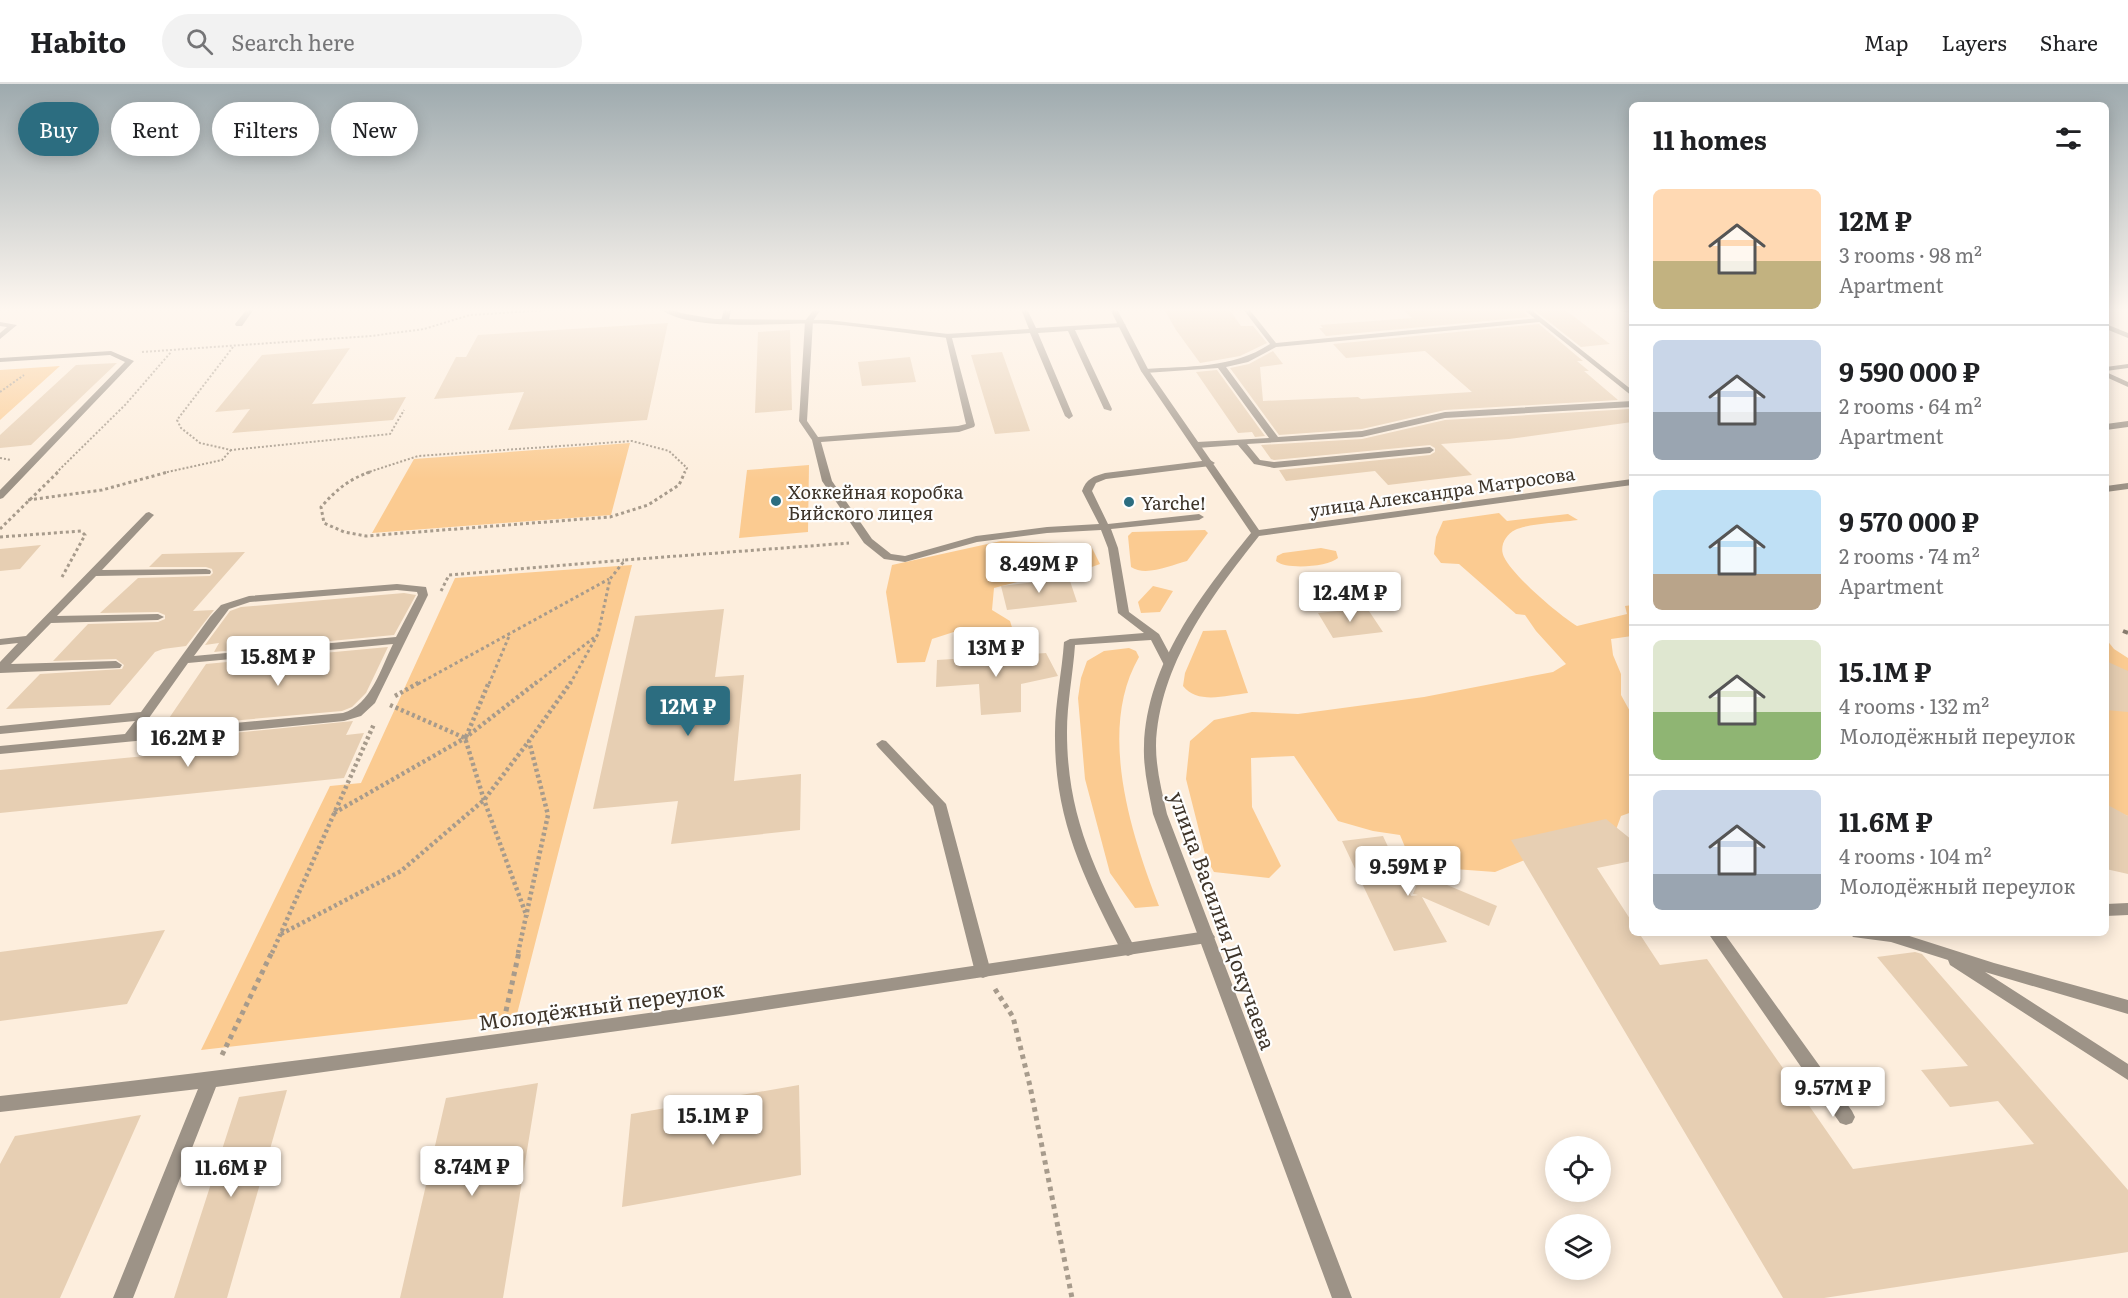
<!DOCTYPE html>
<html lang="en">
<head>
<meta charset="utf-8">
<style>
  body { margin:0; font-family:Literata,serif; background:#f2f2f2; color:#202124; height:100vh; display:flex; flex-direction:column; font-size:22px; white-space:nowrap }
  * { box-sizing:border-box; margin:0 }
  p { font-size:20px; color:#757577 }
  .icon { flex:none; width:33px; height:33px; fill:none; stroke:currentColor; stroke-width:2; stroke-linecap:round; stroke-linejoin:round }
  .map { position:relative; flex:1; overflow:hidden }
  .side { position:absolute; left:1629px; top:18px; width:480px; height:834px; display:flex; flex-direction:column; background:#fff; border-radius:9px; box-shadow:0 3px 15px #0003 }
  .side>* { flex:none }
  .banner { position:absolute; left:18px; top:18px; width:570px; height:54px; display:flex; gap:12px }
  .controls { position:absolute; left:1545px; top:1052px; display:grid; gap:12px }
  .controls a { display:grid; place-items:center; width:66px; height:66px; border-radius:50%; background:#fff; box-shadow:0 3px 15px #0003; font-size:30px }
  .price { position:absolute; translate:-50% -51px; padding:0 14px; border-radius:6px; background:#fff; color:#222; font-size:20px; line-height:39px; filter:drop-shadow(0 2px 3px #0008) }
  .price::after { content:''; position:absolute; left:50%; top:36px; width:18px; height:14px; margin-left:-9px; background:inherit; clip-path:polygon(0 0,100% 0,50% 100%) }
  .price.on { background:#2c6d80; color:#fff }
  ul { padding:0; list-style:none }
  li { display:flex; align-items:center; gap:18px; height:150px; padding:0 24px }
  li+li { border-top:2px solid #e0e0e0 }
  li span { display:grid; place-items:center; flex:none; width:168px; height:120px; border-radius:9px; color:#555 }
  li>.icon { margin-inline-start:auto }
  span .icon { width:72px; height:72px; fill:#fffc; stroke-width:1 }
  li b { font-size:26px }
  h2 { display:flex; justify-content:space-between; align-items:center; height:72px; padding:0 24px; font-size:26px }
  .pill { padding:0 21px; border-radius:27px; background:#fff; box-shadow:0 3px 15px #0003; font-size:21px; line-height:54px }
  .pill.on { background:#2c6d80; color:#fff }
  header { display:flex; align-items:center; gap:36px; box-sizing:border-box; height:84px; padding:0 30px; background:#fff; border-bottom:2px solid #e0e0e0 }
  header strong { font-size:28px }
  nav { display:flex; gap:33px; margin-inline-start:auto; font-size:21px }
  .search { width:420px; height:54px; background:#f2f2f2; display:flex; align-items:center; gap:15px; box-sizing:border-box; padding:0 21px; border-radius:33px; color:#757577; font-size:22px }
  .map>svg:first-child { display:block }
  .green { fill:#fbcb91 }
  .building { fill:#e7cfb3 }
  .lines { fill:none; stroke-linecap:round; stroke-linejoin:round }
  .path-far3 { stroke:#a79b8c; stroke-width:2; stroke-dasharray:2 2; stroke-linecap:butt }
  .path-far2 { stroke:#a79b8c; stroke-width:3; stroke-dasharray:3 3; stroke-linecap:butt }
  .path-far1 { stroke:#a79b8c; stroke-width:4.5; stroke-dasharray:3 3; stroke-linecap:butt }
  .path { stroke:#a79b8c; stroke-width:5; stroke-dasharray:4.5 4.5; stroke-linecap:butt }
  .service { fill:#9d9387; fill-rule:evenodd }
  .minor { fill:#9d9387; fill-rule:evenodd }
  .tertiary { fill:#9d9387; fill-rule:evenodd }
  .rail { stroke:#877c6e; stroke-width:4; stroke-dasharray:8 4; stroke-linecap:butt }
  .poi-dot { fill:#2c6d80; stroke:#fefefe; stroke-width:2 }
  .labels { text-anchor:middle; dominant-baseline:central; stroke-width:4.5; stroke-linejoin:round; paint-order:stroke }
  .poi-label { font-size:18px; fill:#3e3429; stroke:#fefefe; text-anchor:start }
  .street-label { font-size:18px; fill:#3e3429; stroke:#fefefe }
  .near-street-label { font-size:21px; fill:#3e3429; stroke:#fefefe }
</style>
</head>
<body>
<header>
<strong>Habito</strong>
<div class="search"><svg class="icon" aria-label="search" viewBox="0 0 24 24"><circle cx="10" cy="10" r="6"/><path d="M15 15l6 6"/></svg>Search here</div>
<nav><a>Map</a><a>Layers</a><a>Share</a></nav>
</header>
<div class="map">
<svg width="2128" height="1214" viewBox="0 0 2128 1214">
  <rect width="100%" height="100%" fill="#fdeedd"/>
  <!-- green -->
  <path class="green" d="M60 282 0 336V286Z
    M630 359 611 431 372 449 414 375Z
    M809 381 808 448 739 454 747 386Z
    M1499 429 1507 437 1568 430 1578 436C1564 438 1525 440 1515 446 1505 451 1499 463 1504 473 1513 492 1559 531 1577 542L1627 530 1625 522 1632 521V552L1611 555 1613 571 1621 590V611L1632 631V728L1621 732 1613 754 1559 762 1495 788 1413 782 1400 751 1373 747 1338 737 1294 672 1251 674 1252 723 1281 782 1269 794 1214 788 1206 774 1186 695 1190 657 1214 636 1252 628 1298 630 1424 613 1553 588 1566 580 1536 547 1525 531 1516 530 1459 480 1441 479 1434 470 1436 453 1443 437Z
    M1205 446 1208 449 1187 477C1171 481 1146 493 1131 483L1128 452 1132 448Z
    M1001 457 1090 460 1100 480 1089 484 1043 491 994 504 992 526 1010 537 1015 553 989 555 984 544 960 546 932 555 925 578 897 579 886 508 892 481Z
    M1321 464 1336 467 1338 474C1328 483 1286 486 1276 477L1277 472 1283 469Z
    M632 481 517 930 201 966 330 702 361 699 455 494Z
    M1153 502 1173 507 1160 528 1141 529 1138 518Z
    M1226 546 1248 609C1227 611 1198 621 1183 602L1185 589 1203 547Z
    M2106 555 2114 565 2128 574V732L2106 723Z
    M1129 564 1136 567 1139 573C1097 646 1131 750 1159 822L1135 824 1110 789 1085 695 1078 614 1081 594 1087 577 1104 567Z"/>
  <!-- building -->
  <path class="building" d="M1164 225H1229L1241 242H1253L1267 259 1240 272 1200 279 1176 246Z
    M1402 225H1521L1529 233 1326 252 1319 244H1323L1320 241 1412 234Z
    M1533 225H1564L1610 260 1581 263Z
    M668 239 647 336 508 346 524 308 434 315 456 273H466L478 251Z
    M1539 240 1583 277H1577L1589 287H1584L1618 316 1445 326 1362 345 1279 351 1230 284 1249 280 1273 267 1283 280 1260 283 1263 317 1358 313 1361 315 1472 308 1425 267 1346 274 1333 260Z
    M790 246 792 326 755 329 758 248Z
    M350 264 312 320 406 313 393 336 232 349 250 325 215 328 262 271Z
    M1002 268 1030 347 995 350 971 271Z
    M910 273 916 298 862 302 858 278Z
    M117 279 31 361 0 364V351L76 281Z
    M1217 286 1265 352 1255 353 1252 348 1238 349 1196 288Z
    M1630 325 1632 327V338L1509 355 1441 360 1472 391 1388 401 1375 387 1286 397 1279 386 1430 371 1435 368V364L1430 361 1274 376 1271 375 1261 361 1362 355 1445 336Z
    M41 461 20 485 0 487V465Z
    M245 468 193 527 214 526 186 562 163 565 155 568 110 621 6 625 40 590 122 585 124 581 116 575 53 577 88 540 158 538 165 535V531L158 528 100 529 138 494 210 492 213 489 212 485 206 483H149L162 470Z
    M1069 494 1077 518 1007 526 1001 502Z
    M404 509 416 511 394 551 214 568 219 559 205 561 230 527 241 523Z
    M1367 524 1383 548 1333 554 1318 529Z
    M724 525 715 593 744 591 734 697 801 690 800 746 671 760 678 717 593 725 635 532Z
    M388 563 366 609 352 623 342 627 163 643 206 580Z
    M1046 569 1058 592 1021 600V628L981 631 979 600 936 603 937 576Z
    M2106 577 2128 587V628L2106 626Z
    M353 637 346 651 364 649 344 694 0 729V686L145 672 154 657Z
    M2106 720 2128 732V790L2106 785Z
    M1606 735 1632 756V777L1597 784 1632 838V849H1639L1660 881 1707 875 1853 1085 2034 1060 1998 1017 1950 1023 1921 986 1968 982 1877 873 1915 868 1922 870 2128 1106V1168L1824 1214H1783L1511 756Z
    M1383 752 1411 812 1418 811 1413 810 1421 790 1497 822 1489 842 1422 813 1447 858 1394 867 1342 757Z
    M165 846 127 920 0 937V868Z
    M538 999 503 1214H400L446 1014Z
    M799 1001 801 1091 622 1123 631 1030Z
    M287 1006 227 1214H174L239 1013Z
    M141 1031 60 1214H0V1080L15 1052Z"/>
  <g class="lines">
    <!-- path-far3 -->
    <path class="path-far3" d="M233 263 177 336 181 344 200 359 231 366 390 350 404 326
      M142 268 371 252 424 245 470 231 563 225
      M0 308 24 291
      M0 374 11 376
      M56 389 126 320 171 268
      M163 389 222 376 231 366
      M366 389 418 372 632 357 669 367 687 384 684 389"/>
    <!-- path-far2 -->
    <path class="path-far2" d="M370 388C349 395 336 406 321 423L324 439 344 448 366 452 610 433 648 421 679 401 685 388
      M28 416 102 406 168 388
      M0 445 58 388
      M0 453 81 447 85 451 62 493
      M441 507 449 491 624 476
      M418 600 609 495
      M489 600 510 550
      M535 600 596 552
      M570 600 598 550 610 495 625 476 849 459"/>
    <!-- path-far1 -->
    <path class="path-far1" d="M395 612 420 598
      M390 621 465 654 484 716 527 833
      M466 653 489 598
      M334 729 465 654 537 598
      M281 850 401 787 484 716 529 657
      M272 869 374 640
      M518 869 548 731 529 657 571 598"/>
    <!-- path -->
    <path class="path" d="M995 905 1013 933 1030 1002 1072 1214
      M504 936 519 868
      M222 971 272 868"/>
    <!-- service -->
    <path class="service" d="M247 225H254L242 242H236L235 240Z
      M724 225H731L729 237 725 239 721 237Z
      M814 225H821L813 237 807 337 818 353 958 342 966 340 945 250 1029 245 1021 225H1027L1036 244 1122 239 1126 241 1122 243 1075 246 1112 325 1111 327 1104 325 1068 247 1038 249 1073 332 1069 335 1065 332 1030 249 952 254 975 341 974 343 959 348 821 358 832 397 872 455 891 470 905 472 976 452 1047 443 1099 440 1082 407C1086 395 1094 392 1105 389L1210 376 1215 379 1210 382 1106 395 1096 399 1092 407 1108 440 1199 430 1204 433 1199 436 1111 445 1118 464 1129 528 1159 550 1174 578 1172 581H1164L1151 556 1075 561C1073 590 1067 619 1067 648 1067 735 1097 791 1136 866L1133 870 1128 872 1123 870C1084 795 1054 736 1055 649 1055 619 1062 588 1064 558L1070 555 1144 549 1118 529 1108 464 1101 446 1047 449 977 458 905 478 884 475 864 459 822 397 812 356 799 337 805 237Z
      M1243 225H1249L1276 259 1539 234 1543 236 1539 238 1276 263 1248 278 1226 283 1278 353 1362 347 1445 328 1632 317V323L1445 334 1362 353 1247 360 1260 376 1274 378 1430 363 1434 366 1430 369 1274 384 1254 380 1238 361 1197 364 1193 361 1197 358 1269 354 1218 284 1145 289 1141 287 1145 285C1188 282 1232 285 1270 260Z
      M1619 225H1632V229L1620 227Z
      M0 238 17 241 0 255V249L7 243 0 242Z
      M2106 240 2128 249V254L2106 245Z
      M111 267 134 277 3 414 0 415V406L125 278 110 271 0 278V274Z
      M2128 280V284L2106 287V283Z
      M2128 399V405L2106 408V402Z
      M149 428 154 431 152 433 102 486 206 485 210 486 211 488 210 490 96 492 57 532 158 530 164 533 158 536 51 539 11 580 116 577 122 581 120 584 0 589V578L18 559 0 561V555L26 552 146 429Z
      M397 500 426 503 428 511 375 619 361 632 344 637 0 670V662L125 650 135 637 0 650V642L141 628 210 533 221 521 249 512ZM397 506 417 508 418 511 396 553 194 572 229 525 250 518ZM393 560C381 584 371 621 343 629L139 648 188 579Z
      M882 656 886 657 946 720 991 888 988 892 983 894 978 892 975 888 933 722 878 663 876 660Z
      M2128 819V831L2106 832V820Z
      M1708 849H1724L1852 1027 1855 1033 1852 1039 1846 1041 1840 1039Z
      M1850 849H1900L1994 879 2128 916V930L1985 888 2128 980V996L1950 881 1948 876 1891 858 1853 853Z"/>
    <!-- minor -->
    <path class="minor" d="M660 225H669L681 229 715 235 828 236 948 250 952 252 948 254C908 250 869 243 829 240 785 237 694 250 660 225Z
      M1523 225H1530L1632 306V312Z
      M2106 288 2128 298V303L2106 293Z
      M1207 847 1212 849 1215 853 1212 857 1207 859 733 931 216 1003 133 1214H113L198 1005 0 1028V1012C404 967 805 907 1207 847Z"/>
    <!-- tertiary -->
    <path class="tertiary" d="M1110 225H1117L1149 287 1259 446 1632 395V401L1259 452C1211 513 1159 580 1156 662 1156 685 1162 708 1167 730L1352 1214H1332L1153 730C1149 708 1143 685 1144 662 1147 579 1201 511 1251 449L1141 287Z
      M2128 337V343L2106 346V340Z"/>
    <!-- rail -->
    <path class="rail" d="M2123 547 2128 549"/>
  </g>
  <!-- sky -->
  <linearGradient id="sky" x2="0" y2="1"><stop stop-color="#9eaaae"/><stop offset="0.57" stop-color="#fef7f0"/><stop offset="1" stop-color="#fef7f0" stop-opacity="0"/></linearGradient>
  <rect width="2128" height="395" fill="url(#sky)"/>
  <!-- markers -->
  <g class="poi-dot">
    <circle cx="776" cy="417" r="6"/>
    <circle cx="1129" cy="418" r="6"/>
  </g>
  <g class="labels">
    <!-- poi labels -->
    <g class="poi-label">
      <text x="788" y="407">Хоккейная коробка<tspan x="788" dy="21">Бийского лицея</tspan></text>
      <text x="1141" y="418">Yarche!</text>
    </g>
    <!-- street labels -->
    <g class="street-label">
      <text transform="translate(1442 407) rotate(-8)">улица Александра Матросова</text>
    </g>
    <!-- near-street labels -->
    <g class="near-street-label">
      <text transform="translate(1224 836) rotate(70)">улица Василия Докучаева</text>
      <text transform="translate(601 920) rotate(-8)">Молодёжный переулок</text>
    </g>
  </g>
</svg>
<div class="controls">
<a><svg class="icon" aria-label="locate" viewBox="0 0 24 24"><circle cx="12" cy="12" r="6"/><path d="M12 2v4M12 18v4M2 12h4M18 12h4"/></svg></a>
<a><svg class="icon" aria-label="layers" viewBox="0 0 24 24"><path d="M12 4l9 5-9 5-9-5zM3 14l9 5 9-5"/></svg></a>
</div>
<b class="price" style="left:1039px;top:510px">8.49M ₽</b>
<b class="price" style="left:1350px;top:539px">12.4M ₽</b>
<b class="price" style="left:996px;top:594px">13M ₽</b>
<b class="price" style="left:278px;top:603px">15.8M ₽</b>
<b class="price on" style="left:688px;top:653px">12M ₽</b>
<b class="price" style="left:188px;top:684px">16.2M ₽</b>
<b class="price" style="left:1408px;top:813px">9.59M ₽</b>
<b class="price" style="left:1833px;top:1034px">9.57M ₽</b>
<b class="price" style="left:713px;top:1062px">15.1M ₽</b>
<b class="price" style="left:472px;top:1113px">8.74M ₽</b>
<b class="price" style="left:231px;top:1114px">11.6M ₽</b>
<div class="banner">
<a class="pill on">Buy</a>
<a class="pill">Rent</a>
<a class="pill">Filters</a>
<a class="pill">New</a>
</div>
<section class="side">
<h2>11 homes<svg class="icon" aria-label="filters" viewBox="0 0 24 24"><path d="M4 7h16M4 17h16"/><circle cx="9" cy="7" r="2"/><circle cx="15" cy="17" r="2"/></svg></h2>
<ul>
<li><span style="background:linear-gradient(#ffd9b3 60%,#c2b280 0)"><svg class="icon" aria-label="home" viewBox="0 0 24 24"><path d="M3 11l9-7 9 7M6 9v11h12V9"/></svg></span><div><b>12M ₽</b><p>3 rooms · 98 m²</p><p>Apartment</p></div></li>
<li><span style="background:linear-gradient(#c9d6e8 60%,#9aa5b1 0)"><svg class="icon" aria-label="home" viewBox="0 0 24 24"><path d="M3 11l9-7 9 7M6 9v11h12V9"/></svg></span><div><b>9 590 000 ₽</b><p>2 rooms · 64 m²</p><p>Apartment</p></div></li>
<li><span style="background:linear-gradient(#bfe0f5 70%,#b9a48a 0)"><svg class="icon" aria-label="home" viewBox="0 0 24 24"><path d="M3 11l9-7 9 7M6 9v11h12V9"/></svg></span><div><b>9 570 000 ₽</b><p>2 rooms · 74 m²</p><p>Apartment</p></div></li>
<li><span style="background:linear-gradient(#dfe7d0 60%,#8fb573 0)"><svg class="icon" aria-label="home" viewBox="0 0 24 24"><path d="M3 11l9-7 9 7M6 9v11h12V9"/></svg></span><div><b>15.1M ₽</b><p>4 rooms · 132 m²</p><p>Молодёжный переулок</p></div></li>
<li><span style="background:linear-gradient(#c9d6e8 70%,#9aa5b1 0)"><svg class="icon" aria-label="home" viewBox="0 0 24 24"><path d="M3 11l9-7 9 7M6 9v11h12V9"/></svg></span><div><b>11.6M ₽</b><p>4 rooms · 104 m²</p><p>Молодёжный переулок</p></div></li>
</ul>
</section>
</div>
</body>
</html>
